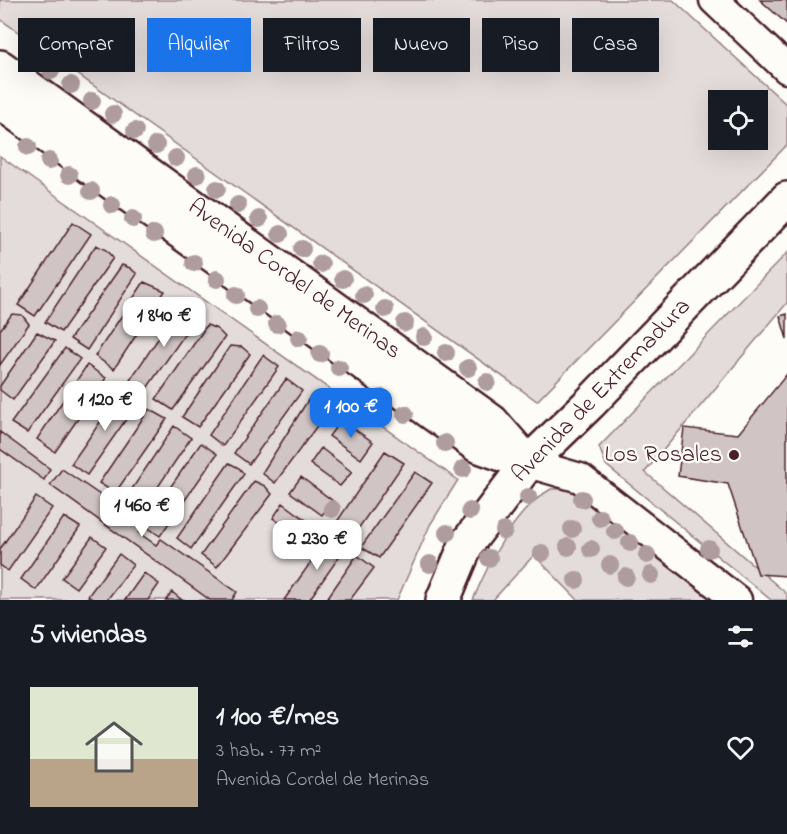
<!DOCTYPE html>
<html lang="es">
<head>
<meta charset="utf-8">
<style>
  body { margin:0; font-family:"Indie Flower",sans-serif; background:#242831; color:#f1f3f6; height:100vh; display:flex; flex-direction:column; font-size:22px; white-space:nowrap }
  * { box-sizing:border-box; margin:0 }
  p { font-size:20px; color:#9ea1a6 }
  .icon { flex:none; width:33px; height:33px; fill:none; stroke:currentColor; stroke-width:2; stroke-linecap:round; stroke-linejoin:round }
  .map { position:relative; height:600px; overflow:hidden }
  .drawer { display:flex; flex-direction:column; background:#171b24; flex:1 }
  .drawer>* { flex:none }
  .top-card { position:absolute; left:18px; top:18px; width:752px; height:54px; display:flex; gap:12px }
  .controls { position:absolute; left:708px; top:90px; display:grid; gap:12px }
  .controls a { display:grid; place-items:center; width:60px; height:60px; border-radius:0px; background:#171b24; box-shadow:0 6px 24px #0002; font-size:30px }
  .price { position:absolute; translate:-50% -51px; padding:0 14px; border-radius:12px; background:#fff; color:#222; font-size:20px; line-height:39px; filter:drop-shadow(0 2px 3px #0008) }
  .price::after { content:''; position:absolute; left:50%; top:36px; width:18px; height:14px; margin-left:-9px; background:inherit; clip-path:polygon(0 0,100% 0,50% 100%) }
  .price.selected { background:#1a73e8; color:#fff }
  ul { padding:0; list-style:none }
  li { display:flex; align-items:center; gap:18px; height:150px; padding:0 30px }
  li span { display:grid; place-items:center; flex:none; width:168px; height:120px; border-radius:0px; color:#555 }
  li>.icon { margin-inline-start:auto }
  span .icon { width:72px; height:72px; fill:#fffc; stroke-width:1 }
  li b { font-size:26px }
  h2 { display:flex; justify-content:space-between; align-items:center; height:72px; padding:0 30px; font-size:26px }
  .chip { padding:0 21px; border-radius:0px; background:#171b24; box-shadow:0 6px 24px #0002; font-size:21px; line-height:54px }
  .chip.selected { background:#1a73e8; color:#fff }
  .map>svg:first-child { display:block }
  .green { fill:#e3dcda; stroke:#967e82; stroke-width:1.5; fill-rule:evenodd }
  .building { fill:#d0c5c4; stroke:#4a1f2b; stroke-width:1.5 }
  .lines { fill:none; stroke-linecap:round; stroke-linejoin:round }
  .street-casing { stroke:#4a1f2b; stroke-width:33 }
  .secondary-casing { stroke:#4a1f2b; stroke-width:38 }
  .primary-casing { stroke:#4a1f2b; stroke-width:38 }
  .street { stroke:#fdfcf7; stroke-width:28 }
  .secondary { stroke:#fdfcf7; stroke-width:33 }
  .primary { stroke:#fdfcf7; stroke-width:33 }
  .tree { fill:#af9c9f }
  .poi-dot { fill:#4a1f2b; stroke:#fdfcf7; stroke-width:2 }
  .labels { text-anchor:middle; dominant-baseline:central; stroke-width:4.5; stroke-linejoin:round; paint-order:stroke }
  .street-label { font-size:24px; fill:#4a1f2b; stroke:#fdfcf7 }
  .poi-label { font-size:24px; fill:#4a1f2b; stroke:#fdfcf7; text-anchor:end }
</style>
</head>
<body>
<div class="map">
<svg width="787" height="600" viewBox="0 0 787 600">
  <rect width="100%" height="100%" fill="#fdfcf7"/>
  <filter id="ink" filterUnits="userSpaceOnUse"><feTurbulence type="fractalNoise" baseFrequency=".0167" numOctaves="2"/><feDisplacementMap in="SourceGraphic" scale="12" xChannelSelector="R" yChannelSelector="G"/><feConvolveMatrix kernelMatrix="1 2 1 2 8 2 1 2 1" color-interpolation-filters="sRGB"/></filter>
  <g filter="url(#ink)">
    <!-- green -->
    <path class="green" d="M0 0H673L787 105V145L537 401 0 19ZM718 100H758V140H718Z
      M0 156 458 480 430 525 397 600H0Z
      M787 253V303L645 472 787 594V600H771L606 465 599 447Z
      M551 489H567L578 494 713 600H578L534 555 493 600H473C489 562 514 510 551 489Z"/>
    <!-- building -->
    <path class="building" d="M760 0H787V24Z
      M73 222 91 234 35 316 18 305Z
      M96 245 106 250 113 258 61 332 45 322Z
      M122 265 130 268 137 274 87 350 70 339Z
      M144 282 165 291 114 369 95 356Z
      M181 305 197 317 145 391 130 380Z
      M12 314 22 315 29 324 0 365V330Z
      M787 314V339L780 316Z
      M207 325 217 329 225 337 173 410 156 399Z
      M37 332 55 341 13 400 0 390V386Z
      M230 346 242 347 250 354 198 427 182 417Z
      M65 348 80 359 27 433 11 423Z
      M263 355 279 367 223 446 209 435Z
      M87 365 106 378 55 452 37 439Z
      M787 374V576L758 574 728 484 678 476 684 428 738 434Z
      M286 379 302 391 249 464 234 453Z
      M123 389 139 401 87 475 71 464Z
      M310 397 323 402 328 411 275 483 262 473Z
      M149 409 167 419 115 493 99 483Z
      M341 420 373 442 361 459 329 436Z
      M174 426 191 438 141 512 124 501Z
      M0 432 50 469 44 480 0 449Z
      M201 443 217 454 160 536 144 525Z
      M321 448 352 472 340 486 310 464Z
      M385 451 404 463 351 539 334 526Z
      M229 463 239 468 244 474 191 549 177 538Z
      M62 469 144 525 139 533 156 545 161 539 237 592 232 600H210L50 485Z
      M415 472 432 483 379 558 361 547Z
      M301 477 333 501 322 515 290 492Z
      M254 481 265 486 272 494 217 567 201 555Z
      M36 497 52 508 8 571 0 565V549Z
      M283 503 314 526 304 541 273 518Z
      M64 517 80 527 36 590 21 579Z
      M330 535 346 547 309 600H284Z
      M92 537 106 547 76 588 62 578Z
      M119 554 133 565 107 600H94L88 596Z
      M357 555 374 568 350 600H326Z
      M144 573 159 584 148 600H125Z
      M172 592 182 600H166Z"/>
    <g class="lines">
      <!-- street casing -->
      <g class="street-casing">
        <path id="street" d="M714 0 787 69
          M528 463 580 478 737 600"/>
      </g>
      <!-- secondary casing -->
      <g class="secondary-casing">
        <path id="secondary" d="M528 463 590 403 787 199"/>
      </g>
      <!-- primary casing -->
      <g class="primary-casing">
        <g id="primary">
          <path id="s1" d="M0 67 492 422 528 463"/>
          <path d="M0 102 477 445 527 463"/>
          <path d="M443 600 466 545 528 463"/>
        </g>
      </g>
      <!-- street -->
      <use href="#street" class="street"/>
      <!-- secondary -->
      <use href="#secondary" class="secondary"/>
      <!-- primary -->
      <use href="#primary" class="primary"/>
    </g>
    <!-- trees -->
    <g class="tree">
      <circle cx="29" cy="57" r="9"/>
      <circle cx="51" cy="71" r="9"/>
      <circle cx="71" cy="85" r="9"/>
      <circle cx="92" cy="101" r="9"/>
      <circle cx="113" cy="114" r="9"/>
      <circle cx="135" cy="131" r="9"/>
      <circle cx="156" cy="145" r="9"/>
      <circle cx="28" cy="147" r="9"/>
      <circle cx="176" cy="158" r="9"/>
      <circle cx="49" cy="161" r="9"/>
      <circle cx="69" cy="175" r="9"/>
      <circle cx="197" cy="175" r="9"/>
      <circle cx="217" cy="189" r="9"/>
      <circle cx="91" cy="191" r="9"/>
      <circle cx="112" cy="205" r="9"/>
      <circle cx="238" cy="205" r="9"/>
      <circle cx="133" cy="219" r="9"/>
      <circle cx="259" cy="219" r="9"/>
      <circle cx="154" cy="234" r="9"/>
      <circle cx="280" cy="234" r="9"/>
      <circle cx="302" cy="249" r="9"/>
      <circle cx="194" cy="263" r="9"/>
      <circle cx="321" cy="264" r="9"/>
      <circle cx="217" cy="279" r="9"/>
      <circle cx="343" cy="279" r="9"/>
      <circle cx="236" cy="295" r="9"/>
      <circle cx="364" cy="295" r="9"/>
      <circle cx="257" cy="309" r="9"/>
      <circle cx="385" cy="309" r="9"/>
      <circle cx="405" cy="323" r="9"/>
      <circle cx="277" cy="324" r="9"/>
      <circle cx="424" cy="337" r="9"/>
      <circle cx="299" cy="338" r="9"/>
      <circle cx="446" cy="353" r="9"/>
      <circle cx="320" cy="354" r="9"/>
      <circle cx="339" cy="368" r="9"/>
      <circle cx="468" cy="368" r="9"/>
      <circle cx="487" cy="382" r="9"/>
      <circle cx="382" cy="398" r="9"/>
      <circle cx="405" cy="414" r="9"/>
      <circle cx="445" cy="443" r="9"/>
      <circle cx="463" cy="469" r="9"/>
      <circle cx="528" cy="497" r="9"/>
      <circle cx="582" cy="499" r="9"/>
      <circle cx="332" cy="509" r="9"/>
      <circle cx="470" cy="511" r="9"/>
      <circle cx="600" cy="518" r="9"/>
      <circle cx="572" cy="529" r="9"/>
      <circle cx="504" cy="531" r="9"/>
      <circle cx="615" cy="531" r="9"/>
      <circle cx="447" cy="533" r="9"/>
      <circle cx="630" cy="543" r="9"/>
      <circle cx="568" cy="547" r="9"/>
      <circle cx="591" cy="549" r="9"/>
      <circle cx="709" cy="549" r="9"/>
      <circle cx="542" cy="553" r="9"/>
      <circle cx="647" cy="555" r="9"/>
      <circle cx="489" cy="558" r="9"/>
      <circle cx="430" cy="564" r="9"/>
      <circle cx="610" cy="565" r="9"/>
      <circle cx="651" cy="575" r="9"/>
      <circle cx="626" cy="577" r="9"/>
      <circle cx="576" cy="580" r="9"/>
    </g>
  </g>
  <!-- markers -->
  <circle class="poi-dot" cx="734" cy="455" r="6"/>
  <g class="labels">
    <!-- street labels -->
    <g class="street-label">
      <text stroke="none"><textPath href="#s1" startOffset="363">Avenida Cordel de Merinas</textPath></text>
      <text transform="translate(602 391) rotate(-46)">Avenida de Extremadura</text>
    </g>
    <!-- poi labels -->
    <g class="poi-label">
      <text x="722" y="455">Los Rosales</text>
    </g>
  </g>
</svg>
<div class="controls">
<a><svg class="icon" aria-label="locate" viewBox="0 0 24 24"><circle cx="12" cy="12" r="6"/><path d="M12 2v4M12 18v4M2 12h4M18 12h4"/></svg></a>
</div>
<b class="price" style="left:164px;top:348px">1 840 €</b>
<b class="price" style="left:105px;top:432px">1 120 €</b>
<b class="price selected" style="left:351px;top:439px">1 100 €</b>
<b class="price" style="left:142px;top:538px">1 460 €</b>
<b class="price" style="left:317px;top:571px">2 230 €</b>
<div class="top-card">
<a class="chip">Comprar</a>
<a class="chip selected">Alquilar</a>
<a class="chip">Filtros</a>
<a class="chip">Nuevo</a>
<a class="chip">Piso</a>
<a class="chip">Casa</a>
</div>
</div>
<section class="drawer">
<h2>5 viviendas<svg class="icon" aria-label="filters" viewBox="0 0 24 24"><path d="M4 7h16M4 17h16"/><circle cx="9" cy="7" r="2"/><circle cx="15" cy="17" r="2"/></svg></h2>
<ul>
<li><span style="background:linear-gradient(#dfe7d0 60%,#b9a48a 0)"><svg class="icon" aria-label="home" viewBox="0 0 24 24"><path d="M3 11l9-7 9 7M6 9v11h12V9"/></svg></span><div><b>1 100 €/mes</b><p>3 hab. · 77 m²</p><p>Avenida Cordel de Merinas</p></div><svg class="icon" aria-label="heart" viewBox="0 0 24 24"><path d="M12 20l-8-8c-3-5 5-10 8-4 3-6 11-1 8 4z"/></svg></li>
</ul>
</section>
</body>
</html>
